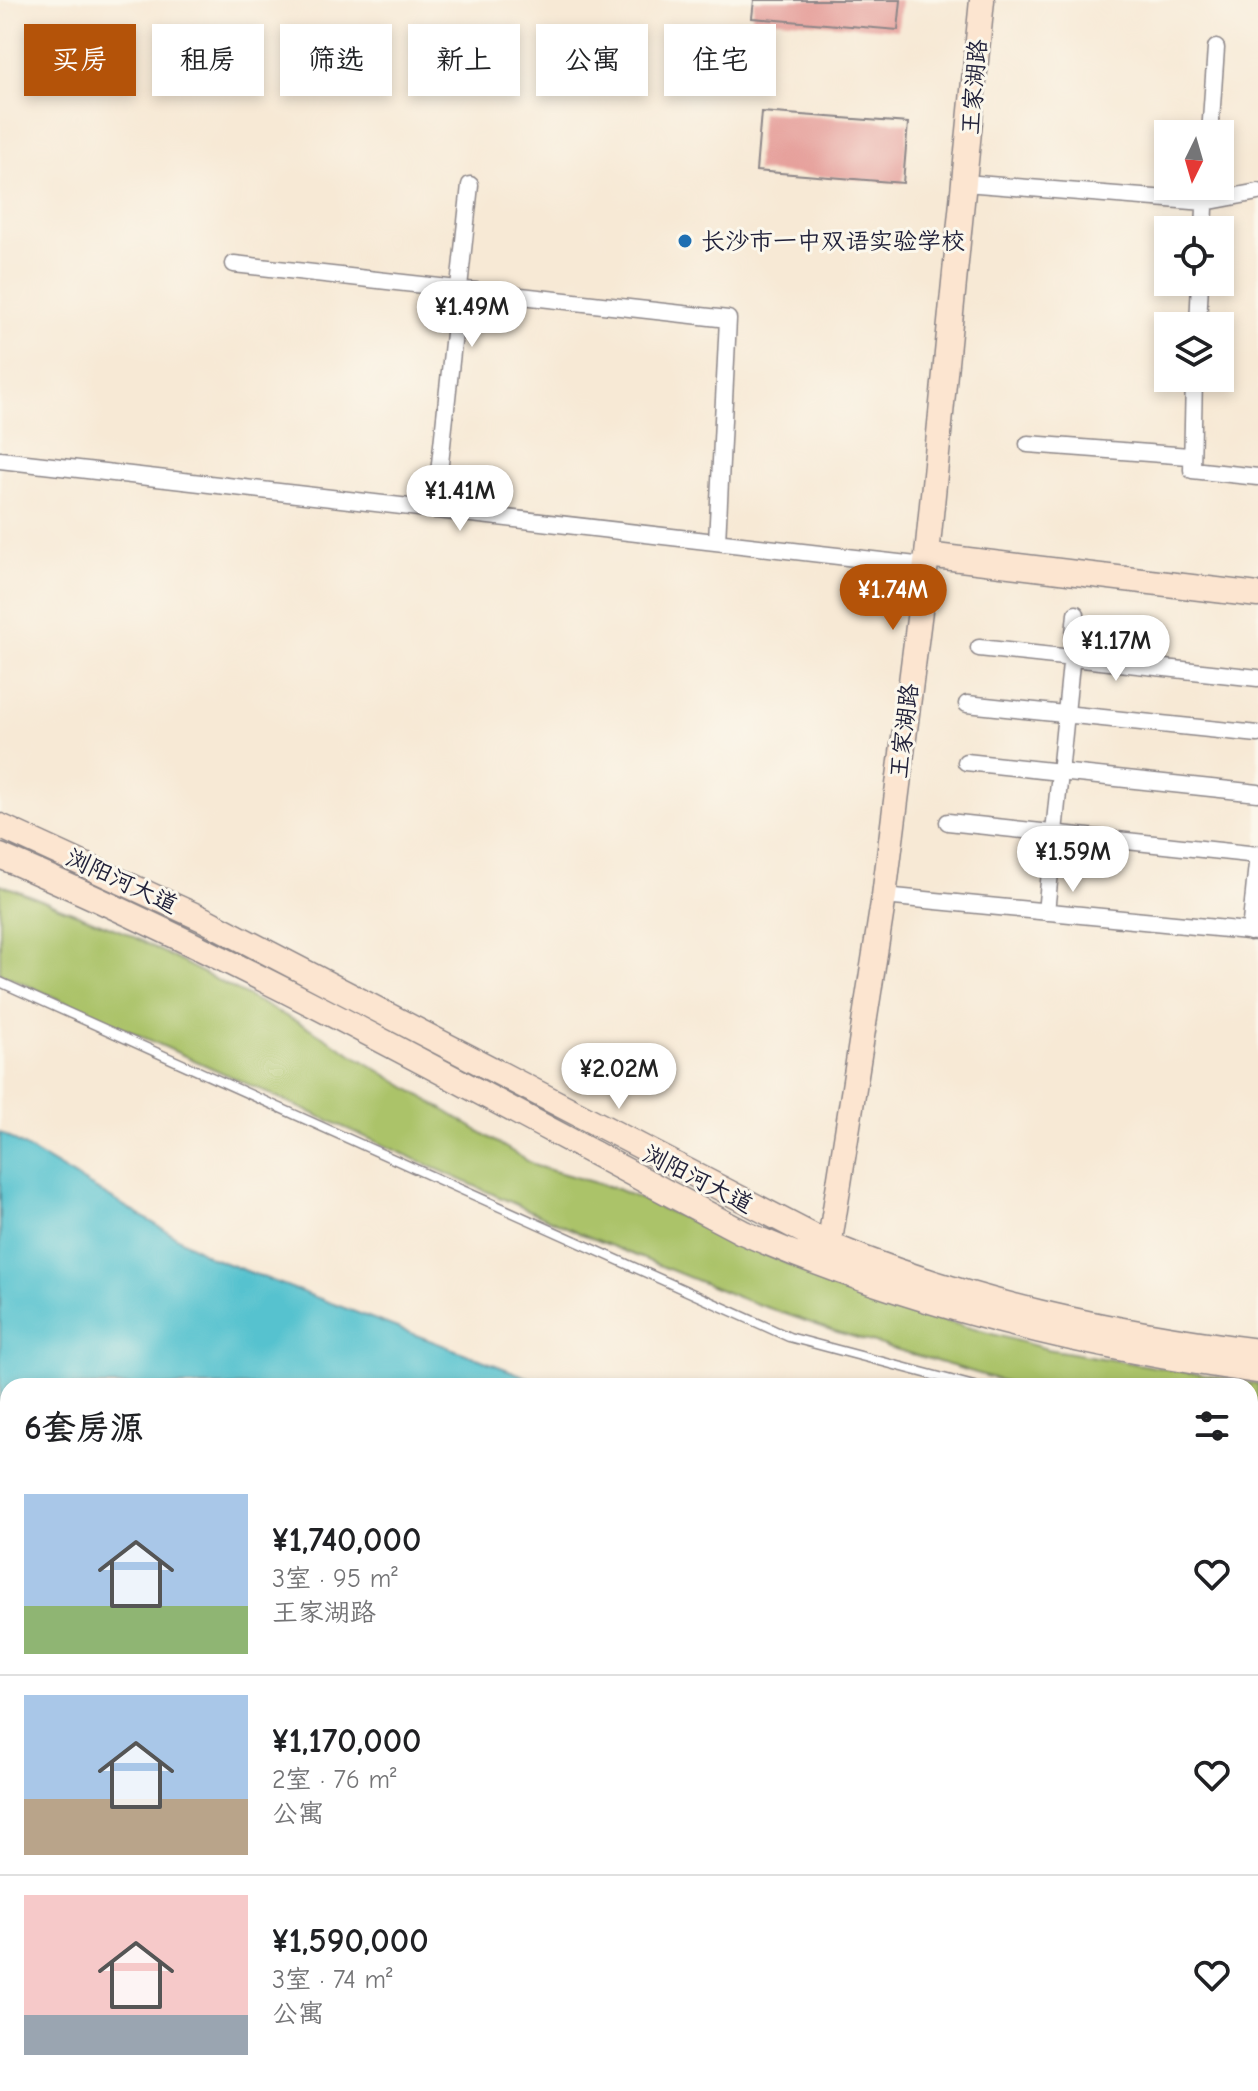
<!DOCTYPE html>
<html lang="zh">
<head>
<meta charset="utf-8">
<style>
  body { margin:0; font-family:"Comic Neue","LXGW WenKai TC",sans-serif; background:#f2f2f2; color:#202124; height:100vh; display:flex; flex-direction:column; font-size:30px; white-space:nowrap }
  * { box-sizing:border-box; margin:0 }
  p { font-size:26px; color:#757577 }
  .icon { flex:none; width:44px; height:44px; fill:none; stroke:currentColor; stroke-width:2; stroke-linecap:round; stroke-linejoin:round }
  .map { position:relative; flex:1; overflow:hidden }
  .side { position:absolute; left:0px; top:1378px; width:1258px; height:714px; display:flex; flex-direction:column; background:#fff; border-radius:24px 24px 0 0; box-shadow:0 4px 12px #0003 }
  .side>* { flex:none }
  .guide { position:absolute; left:24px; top:24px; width:800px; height:72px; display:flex; gap:16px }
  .needle { width:52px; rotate:185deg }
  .tools { position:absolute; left:1154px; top:120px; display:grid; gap:16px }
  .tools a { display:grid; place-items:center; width:80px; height:80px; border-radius:0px; background:#fff; box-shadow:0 4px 12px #0003; font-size:40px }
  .price { position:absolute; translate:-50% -68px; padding:0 18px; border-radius:28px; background:#fff; color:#222; font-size:26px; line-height:52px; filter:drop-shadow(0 2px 4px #0008) }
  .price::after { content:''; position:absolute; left:50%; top:48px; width:24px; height:18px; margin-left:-12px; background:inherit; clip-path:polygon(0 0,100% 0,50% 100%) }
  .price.active { background:#b45309; color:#fff }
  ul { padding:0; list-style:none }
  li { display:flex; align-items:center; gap:24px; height:200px; padding:0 24px }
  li+li { border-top:2px solid #e0e0e0 }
  li span { display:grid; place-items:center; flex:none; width:224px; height:160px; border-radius:0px; color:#555 }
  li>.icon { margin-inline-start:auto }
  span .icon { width:96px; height:96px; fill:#fffc; stroke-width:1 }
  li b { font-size:34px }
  h2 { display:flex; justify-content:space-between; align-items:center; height:96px; padding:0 24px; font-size:34px }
  .chip { padding:0 28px; border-radius:0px; background:#fff; box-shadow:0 4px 12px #0003; font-size:28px; line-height:72px }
  .chip.active { background:#b45309; color:#fff }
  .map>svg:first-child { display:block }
  .green { fill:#abc369; stroke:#667252; stroke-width:2 }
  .water { fill:#56c2cf; stroke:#3c7285; stroke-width:2 }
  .building { fill:#e6a19c }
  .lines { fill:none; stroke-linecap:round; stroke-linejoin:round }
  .lane-casing { stroke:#8c8688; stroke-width:11 }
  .street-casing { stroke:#8c8688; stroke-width:19 }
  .secondary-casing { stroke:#8c8688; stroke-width:27 }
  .lane { stroke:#fff; stroke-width:8 }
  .street { stroke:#fff; stroke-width:16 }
  .secondary { stroke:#fce5d0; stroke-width:24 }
  .poi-dot { fill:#1f6fb2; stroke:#fbf7ec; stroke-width:3 }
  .labels { text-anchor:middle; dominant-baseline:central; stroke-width:6; stroke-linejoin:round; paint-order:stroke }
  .street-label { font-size:24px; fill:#22223b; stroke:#fbf7ec }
  .poi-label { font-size:24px; fill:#22223b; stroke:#fbf7ec; text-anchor:start }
</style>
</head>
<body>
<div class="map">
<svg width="1258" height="2091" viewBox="0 0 1258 2091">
  <rect width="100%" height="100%" fill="#fbf7ec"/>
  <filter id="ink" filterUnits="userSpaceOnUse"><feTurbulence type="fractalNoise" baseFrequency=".0125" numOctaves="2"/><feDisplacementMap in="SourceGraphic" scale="16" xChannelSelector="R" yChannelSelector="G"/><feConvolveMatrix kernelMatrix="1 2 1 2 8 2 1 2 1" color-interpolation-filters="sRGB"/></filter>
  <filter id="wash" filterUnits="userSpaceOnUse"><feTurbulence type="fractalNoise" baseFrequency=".006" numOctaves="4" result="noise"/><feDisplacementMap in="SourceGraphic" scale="32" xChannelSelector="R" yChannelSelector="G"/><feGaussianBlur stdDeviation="1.8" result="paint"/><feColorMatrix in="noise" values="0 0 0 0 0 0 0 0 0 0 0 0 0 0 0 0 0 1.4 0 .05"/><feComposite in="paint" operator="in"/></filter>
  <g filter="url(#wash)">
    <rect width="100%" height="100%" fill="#f7e9d5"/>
    <!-- green -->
    <path class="green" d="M0 884 126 933 311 1029 536 1166 617 1189 875 1302 1047 1349 1258 1384V1422L1250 1421V1386H1020L834 1331 740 1298 582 1234 0 973Z
      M0 1628 8 1632V1937L0 1932Z
      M1250 2022 1258 2023V2091H289L275 2084H1250Z
      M0 2036 8 2041V2084H82L94 2091H0Z"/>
    <!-- water -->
    <path class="water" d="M0 1132 212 1258 551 1386H8V1632L0 1628Z
      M1250 1533 1258 1534V2023L1250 2022Z"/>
    <g id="blocks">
      <!-- building -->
      <path class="building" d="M754 0H901L898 30 752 18Z
        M761 112 908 123 903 183 756 171Z"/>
    </g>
  </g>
  <g filter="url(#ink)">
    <use href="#blocks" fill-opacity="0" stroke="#8c8688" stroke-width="2"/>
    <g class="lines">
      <!-- lane casing -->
      <g class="lane-casing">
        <path id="lane" d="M0 982 789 1337 974 1386
          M1250 1430 1258 1431"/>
      </g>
      <!-- street casing -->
      <g class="street-casing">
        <path id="street" d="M1210 134 1216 48
          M965 183 1205 202 1258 192
          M1204 230 1206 186
          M234 264 728 319 717 542
          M1198 326 1200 282
          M1194 378 1192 470 1258 477
          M1028 444 1189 456
          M0 460 925 566
          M435 510 470 185
          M979 648 1258 678
          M967 704 1258 734
          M966 762 1258 793
          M948 822 1258 855
          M884 896 1258 932
          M1046 912 1076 614
          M1250 932 1258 854"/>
      </g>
      <!-- secondary casing -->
      <g class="secondary-casing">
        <path id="secondary" d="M927 555 1258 595
          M0 826 205 920 830 1245C970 1303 1109 1332 1258 1351
          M0 856C255 965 496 1103 742 1232 907 1304 1079 1347 1258 1371
          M827 1260 884 896 927 555 982 0
          M0 1974 8 1979
          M0 2004 8 2010
          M141 2084 154 2091
          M203 2084 217 2091"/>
      </g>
      <!-- lane -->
      <use href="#lane" class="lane"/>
      <!-- street -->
      <use href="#street" class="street"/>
      <!-- secondary -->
      <use href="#secondary" class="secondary"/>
    </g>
  </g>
  <!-- markers -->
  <circle class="poi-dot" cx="685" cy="241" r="8"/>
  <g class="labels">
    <!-- street labels -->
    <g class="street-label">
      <text transform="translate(974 87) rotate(-85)">王家湖路</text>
      <text transform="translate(904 731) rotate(-83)">王家湖路</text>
      <text transform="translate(122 881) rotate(25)">浏阳河大道</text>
      <text transform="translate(698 1179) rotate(27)">浏阳河大道</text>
    </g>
    <!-- poi labels -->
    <g class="poi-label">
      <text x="701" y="241">长沙市一中双语实验学校</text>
    </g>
  </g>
</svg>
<div class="tools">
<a><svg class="needle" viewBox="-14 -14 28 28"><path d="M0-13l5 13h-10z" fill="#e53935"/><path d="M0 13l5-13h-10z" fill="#757577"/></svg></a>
<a><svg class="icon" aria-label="locate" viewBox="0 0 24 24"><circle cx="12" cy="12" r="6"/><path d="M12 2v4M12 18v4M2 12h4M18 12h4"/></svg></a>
<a><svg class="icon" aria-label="layers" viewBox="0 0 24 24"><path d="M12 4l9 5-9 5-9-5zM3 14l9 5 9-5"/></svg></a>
</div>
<b class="price" style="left:472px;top:349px">¥1.49M</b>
<b class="price" style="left:460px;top:533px">¥1.41M</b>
<b class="price active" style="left:893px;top:632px">¥1.74M</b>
<b class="price" style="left:1116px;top:683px">¥1.17M</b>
<b class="price" style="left:1073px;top:894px">¥1.59M</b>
<b class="price" style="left:619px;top:1111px">¥2.02M</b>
<div class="guide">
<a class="chip active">买房</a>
<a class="chip">租房</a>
<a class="chip">筛选</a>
<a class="chip">新上</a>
<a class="chip">公寓</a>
<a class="chip">住宅</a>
</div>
<section class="side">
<h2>6套房源<svg class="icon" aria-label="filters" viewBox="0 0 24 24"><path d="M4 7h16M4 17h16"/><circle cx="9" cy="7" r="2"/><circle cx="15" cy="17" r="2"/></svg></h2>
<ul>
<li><span style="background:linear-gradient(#a9c7e8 70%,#8fb573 0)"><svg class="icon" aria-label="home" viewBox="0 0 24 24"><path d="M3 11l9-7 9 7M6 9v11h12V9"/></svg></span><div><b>¥1,740,000</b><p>3室 · 95 m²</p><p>王家湖路</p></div><svg class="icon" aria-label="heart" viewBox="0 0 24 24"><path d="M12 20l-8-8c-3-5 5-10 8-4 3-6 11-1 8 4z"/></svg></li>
<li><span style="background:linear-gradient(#a9c7e8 65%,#b9a48a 0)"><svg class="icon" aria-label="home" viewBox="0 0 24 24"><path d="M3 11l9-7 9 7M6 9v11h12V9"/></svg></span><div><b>¥1,170,000</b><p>2室 · 76 m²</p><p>公寓</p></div><svg class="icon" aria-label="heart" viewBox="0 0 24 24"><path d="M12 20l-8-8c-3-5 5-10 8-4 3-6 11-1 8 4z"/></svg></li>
<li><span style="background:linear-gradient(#f6c9c9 75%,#9aa5b1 0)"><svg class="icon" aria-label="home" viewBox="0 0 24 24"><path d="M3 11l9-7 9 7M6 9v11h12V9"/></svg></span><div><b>¥1,590,000</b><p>3室 · 74 m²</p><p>公寓</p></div><svg class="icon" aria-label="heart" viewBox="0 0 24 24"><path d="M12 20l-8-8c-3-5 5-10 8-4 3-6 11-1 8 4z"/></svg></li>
</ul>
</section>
</div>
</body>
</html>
